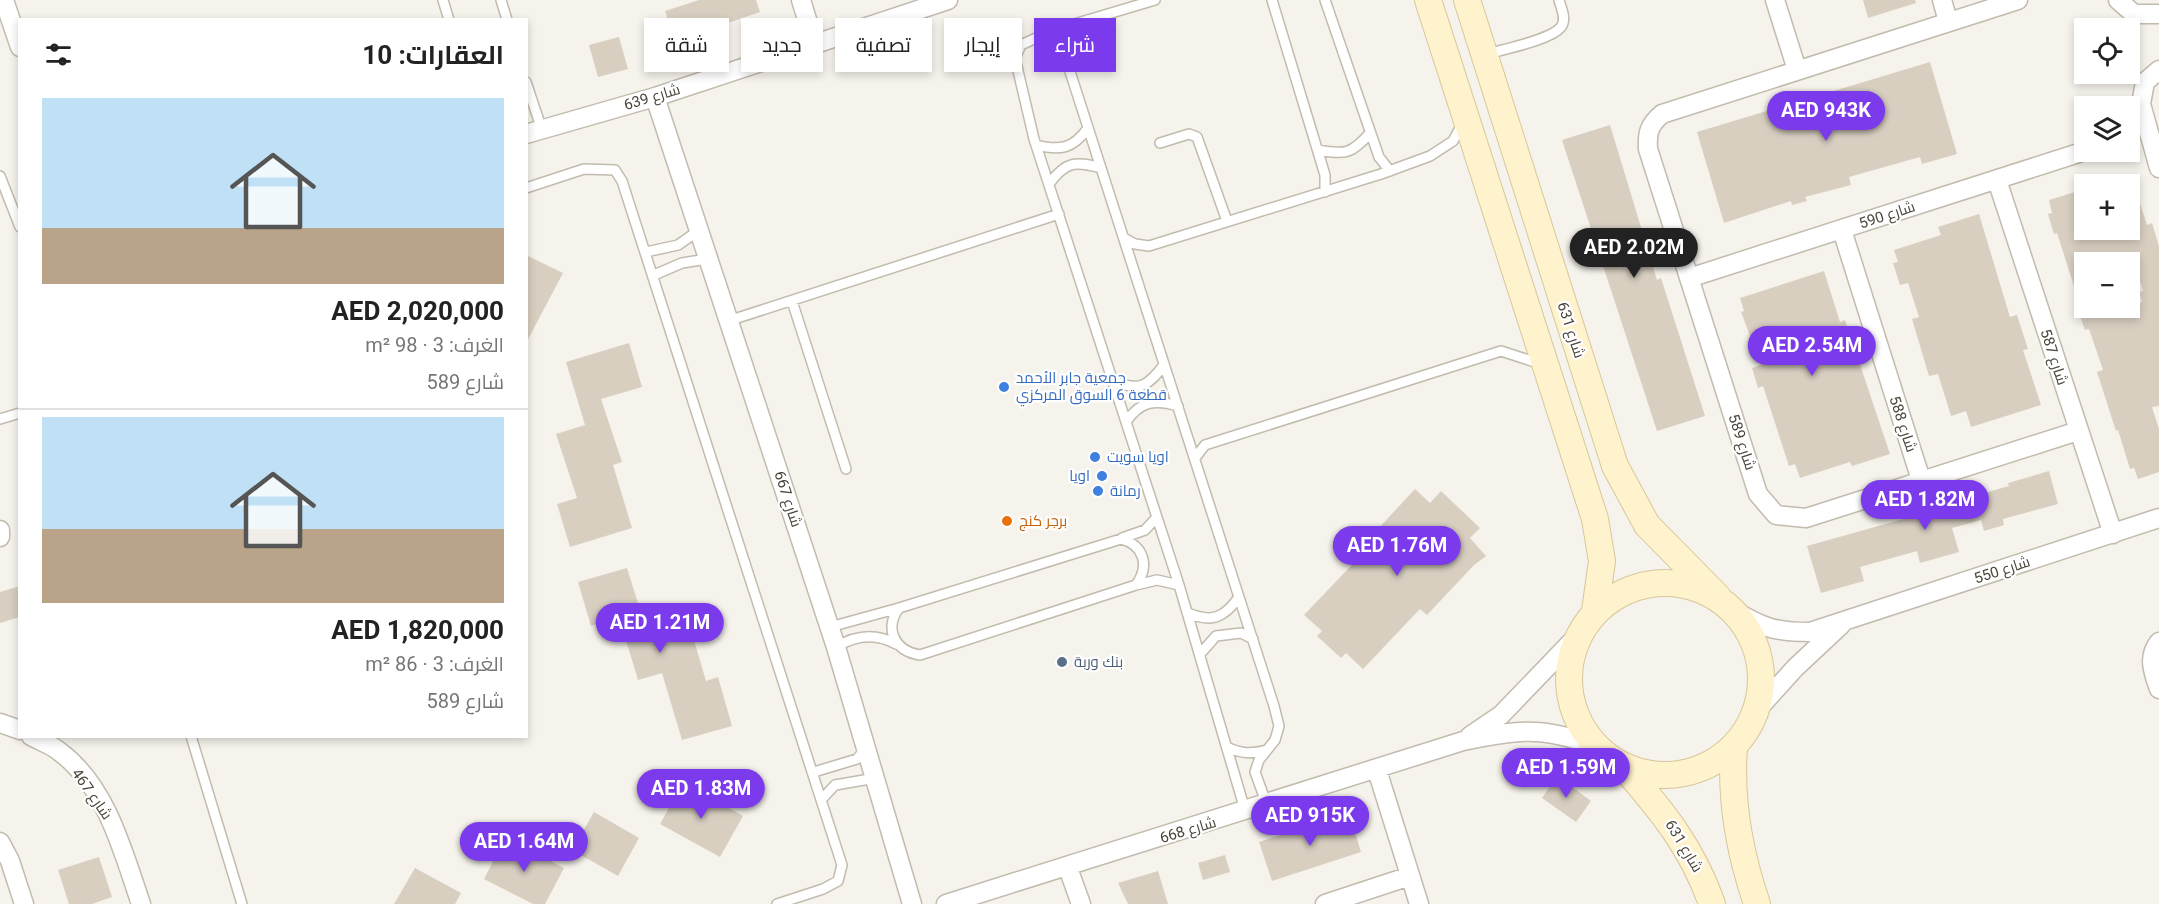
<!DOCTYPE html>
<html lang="ar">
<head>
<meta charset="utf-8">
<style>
  body { margin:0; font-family:Roboto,Cairo,sans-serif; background:#f6f6f6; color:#222; direction:rtl; height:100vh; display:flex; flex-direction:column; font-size:22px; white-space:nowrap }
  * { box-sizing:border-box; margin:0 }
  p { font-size:20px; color:#767676 }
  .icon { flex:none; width:33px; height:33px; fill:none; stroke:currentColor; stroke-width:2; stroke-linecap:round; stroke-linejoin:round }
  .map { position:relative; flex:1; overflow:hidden; direction:ltr }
  .drawer { position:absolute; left:18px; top:18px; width:510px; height:720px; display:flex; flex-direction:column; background:#fff; border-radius:0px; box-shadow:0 3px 9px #0003; direction:rtl }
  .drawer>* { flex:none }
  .top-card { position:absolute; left:546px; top:18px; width:570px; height:54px; direction:rtl; display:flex; gap:12px }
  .buttons { position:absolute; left:2074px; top:18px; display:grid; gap:12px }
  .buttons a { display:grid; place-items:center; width:66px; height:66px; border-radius:0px; background:#fff; box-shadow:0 3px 9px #0003; font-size:30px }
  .price { position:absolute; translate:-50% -51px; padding:0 14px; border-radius:21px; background:#7c3aed; color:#fff; font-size:20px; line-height:39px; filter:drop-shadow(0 2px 3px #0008) }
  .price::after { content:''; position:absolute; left:50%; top:36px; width:18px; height:14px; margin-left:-9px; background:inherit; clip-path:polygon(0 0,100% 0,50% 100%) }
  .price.current { background:#222; color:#fff }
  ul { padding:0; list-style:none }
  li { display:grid; align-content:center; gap:12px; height:318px; padding:0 24px }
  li+li { border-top:2px solid #e0e0e0 }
  li span { display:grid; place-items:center; height:186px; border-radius:0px; color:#555 }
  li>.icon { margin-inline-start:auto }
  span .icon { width:108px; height:108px; fill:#fffc; stroke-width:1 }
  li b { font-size:26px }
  h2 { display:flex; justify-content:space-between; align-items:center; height:72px; padding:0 24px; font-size:26px }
  .tag { padding:0 21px; border-radius:0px; background:#fff; box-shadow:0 3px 9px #0003; font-size:21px; line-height:54px }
  .tag.current { background:#7c3aed; color:#fff }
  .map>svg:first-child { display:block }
  .building { fill:#d8cfc1; fill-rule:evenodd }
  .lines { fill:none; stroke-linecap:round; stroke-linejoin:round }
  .service-casing { stroke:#c2bbae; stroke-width:12 }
  .minor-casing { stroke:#c2bbae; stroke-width:21 }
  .secondary-casing { stroke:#d6c79b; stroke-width:28 }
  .service { stroke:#fff; stroke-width:9 }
  .minor { stroke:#fff; stroke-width:18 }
  .secondary { stroke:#fff3cd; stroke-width:26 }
  .shop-dot { fill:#3f7fe0; stroke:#fff; stroke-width:2 }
  .food-dot { fill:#e8710a; stroke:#fff; stroke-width:2 }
  .service-dot { fill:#5c6f8a; stroke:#fff; stroke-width:2 }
  .labels { text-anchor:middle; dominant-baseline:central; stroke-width:4.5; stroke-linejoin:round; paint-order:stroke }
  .street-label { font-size:15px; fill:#4b4439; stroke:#fff }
  .shop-label { font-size:15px; fill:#366cbe; stroke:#fff; text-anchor:start }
  .food-label { font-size:15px; fill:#c56008; stroke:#fff; text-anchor:start }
  .service-label { font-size:15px; fill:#4e5e75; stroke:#fff; text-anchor:start }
</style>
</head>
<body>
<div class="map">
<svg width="2159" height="904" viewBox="0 0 2159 904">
  <rect width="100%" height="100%" fill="#f6f3ec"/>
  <!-- building -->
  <path class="building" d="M699 0H756L760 12 710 29 714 42 700 46 696 37 676 44 665 11Z
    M1863 0H1915L1916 3 1868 18Z
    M619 37 628 69 598 77 589 45Z
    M1930 62 1957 154 1922 164 1920 157 1849 177 1851 185 1805 197 1807 201 1792 205 1791 201 1724 223 1697 132Z
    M1610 125 1657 280 1661 278 1705 416 1657 431 1562 140Z
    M2130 182H2133L2147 225 2152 223 2159 246V406L2152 407 2159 429V472L2138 479 2134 468 2130 469 2118 430 2116 431 2097 372 2103 370 2089 329 2085 330 2077 308H2081L2057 233 2054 234 2048 214 2052 213 2049 200 2085 189V236L2096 233 2099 240 2130 230ZM2085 262 2134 264 2143 291 2139 292 2142 302 2130 308H2085Z
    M1979 214 2010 317 2017 315 2028 349 2023 350 2041 405 1971 427 1966 411 1951 416 1938 374 1929 376 1912 319 1919 317 1908 283 1900 285 1893 263 1898 262 1894 250 1941 235 1938 227Z
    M526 255 563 273 526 343Z
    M1824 271 1840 322 1845 320 1890 454 1852 466 1850 462 1800 478 1795 464 1789 466 1763 386 1758 388 1752 368 1761 365 1741 312 1744 311 1740 298Z
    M629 343 642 387 601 399 622 462 613 465 632 528 570 547 557 504 577 498 556 434 585 425 566 362Z
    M2049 471 2058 504 2003 519 2004 525 1984 531 1981 520 1952 528 1959 552 1920 563 1917 551 1860 567 1864 581 1821 593 1807 546 1907 518V515L2009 486 2008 483Z
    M1415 489 1430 503 1441 491 1480 528 1470 538 1486 556 1474 565 1427 615 1420 609 1363 669 1346 653 1341 658 1317 636 1322 631 1304 615 1367 549 1363 545Z
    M627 568 647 632 688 620 706 681 718 677 732 726 682 740 662 673 638 680 619 617 591 626 578 582Z
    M20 586V617L0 623V592Z
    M1557 776 1591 801 1576 822 1542 798Z
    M683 782 743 816 720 857 660 824Z
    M594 812 639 838 618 876 572 850Z
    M1349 813 1361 852 1272 881 1259 842Z
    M505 838 564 868 545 904H533L484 879Z
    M1225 855 1230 872 1203 880 1198 863Z
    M99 857 112 897 92 904H69L58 870Z
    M415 868 461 893 455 904H394Z
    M1158 871 1168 904H1128L1118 883Z"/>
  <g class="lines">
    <!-- service casing -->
    <g class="service-casing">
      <path id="service" d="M443 0 449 20
        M501 0 507 20
        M1272 0 1325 175V192
        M1325 0 1379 157 1390 171
        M1036 38 1044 33 1155 0
        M1487 54C1504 49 1551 40 1561 27 1567 19 1561 8 1559 0
        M1065 56 1073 37 1087 20
        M526 82 542 130
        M1160 143 1189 134 1197 137 1227 221
        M1036 145C1060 151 1073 149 1088 128
        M1318 150C1345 155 1352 154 1370 133
        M0 176 20 227
        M1049 184C1066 161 1075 161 1101 168
        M526 188 584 169 615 170 622 181 842 865 838 881 823 889 777 904
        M1124 238 1135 244 1149 246 1381 174 1430 156 1453 141 1463 122
        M646 252 678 245 698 231
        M654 275 682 263 707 259
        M792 301 846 469
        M728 321 1059 214
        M1113 381C1140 392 1148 386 1164 365
        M0 419 20 413
        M1126 422C1140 401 1155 399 1178 406
        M1195 458 1205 445 1501 351 1541 364
        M1122 538 1145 530 1157 517
        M1121 539C1144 545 1150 566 1136 585L920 655C894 651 884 628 899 608Z
        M1136 585 1157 580 1179 585
        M1188 613C1212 623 1224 618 1239 597
        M830 627 899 608
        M836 647C856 635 876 633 896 644
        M1200 654 1216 636 1241 633 1253 639
        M191 736 242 904
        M1227 747C1241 754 1252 754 1267 750
        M814 772 857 759 867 747
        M822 799 835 785 876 778
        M1245 810 1179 585 1034 139 1015 58 1021 45 1036 38 1048 42 1065 56 1274 706 1279 726 1275 740 1259 760 1255 772 1267 805"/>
    </g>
    <!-- minor casing -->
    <g class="minor-casing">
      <path id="minor" d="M4 0 20 47
        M801 0 814 42
        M1775 0 1797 70
        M1942 0 1948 21
        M2018 0 1662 114C1649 125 1647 133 1648 149L1758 494 1776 515 1806 518 2078 431
        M2118 0 2134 14H2159
        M2159 70 2145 82 2141 104 2159 168
        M655 97 836 647 912 904
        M526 134 655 97 948 0
        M1997 180 2113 534
        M1842 230 1921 480
        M1689 278 2085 151
        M0 530V537
        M1735 611C1763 628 1776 632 1810 632L2159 518
        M2159 642C2147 657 2153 672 2159 689
        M1758 709 1795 668 1841 625
        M0 723 20 730
        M31 736C40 741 52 745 60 752 107 787 123 852 141 904
        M1470 736 1501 715 1578 635
        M1377 770 1419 904
        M0 842 10 861 24 904
        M1068 868 1081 904
        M946 904 1463 741C1516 730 1541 726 1593 745
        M1325 904 1410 876"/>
    </g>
    <!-- secondary casing -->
    <g class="secondary-casing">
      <path id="secondary" d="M1428 0 1595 519 1602 561 1595 611
        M1467 0 1615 466 1647 525 1717 596
        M1569 679a96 96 0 1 1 192 0a96 96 0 1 1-192 0Z
        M1734 748C1730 800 1740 854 1757 904
        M1623 766C1662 811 1692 847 1712 904"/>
    </g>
    <!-- service -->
    <use href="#service" class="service"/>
    <!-- minor -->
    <use href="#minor" class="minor"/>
    <!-- secondary -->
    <use href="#secondary" class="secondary"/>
  </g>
  <!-- markers -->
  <g class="shop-dot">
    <circle cx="1004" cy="387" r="6"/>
    <circle cx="1095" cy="457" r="6"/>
    <circle cx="1102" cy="476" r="6"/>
    <circle cx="1098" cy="491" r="6"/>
  </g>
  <circle class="food-dot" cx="1007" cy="521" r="6"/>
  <circle class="service-dot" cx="1062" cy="662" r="6"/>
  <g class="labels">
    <!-- street labels -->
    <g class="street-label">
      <text transform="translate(652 97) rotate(-17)">شارع 639</text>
      <text transform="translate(1887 215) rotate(-18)">شارع 590</text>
      <text transform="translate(1571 330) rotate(72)">شارع 631</text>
      <text transform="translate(2054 357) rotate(72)">شارع 587</text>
      <text transform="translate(1903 424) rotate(72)">شارع 588</text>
      <text transform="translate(1742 442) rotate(72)">شارع 589</text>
      <text transform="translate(788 499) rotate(72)">شارع 667</text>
      <text transform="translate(2002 570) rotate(-18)">شارع 550</text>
      <text transform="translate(92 794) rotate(55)">شارع 467</text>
      <text transform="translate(1188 830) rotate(-17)">شارع 668</text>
      <text transform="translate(1684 846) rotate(59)">شارع 631</text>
    </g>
    <!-- shop labels -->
    <g class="shop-label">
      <text x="1016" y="378">جمعية جابر الأحمد<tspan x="1016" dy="17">قطعة 6 السوق المركزي</tspan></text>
      <text x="1107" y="457">اويا سويت</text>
      <text x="1090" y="476" text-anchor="end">اويا</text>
      <text x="1110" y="491">رمانة</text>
    </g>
    <!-- food labels -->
    <g class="food-label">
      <text x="1019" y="521">برجر كنج</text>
    </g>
    <!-- service labels -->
    <g class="service-label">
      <text x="1074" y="662">بنك وربة</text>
    </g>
  </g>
</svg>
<div class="buttons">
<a><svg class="icon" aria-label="locate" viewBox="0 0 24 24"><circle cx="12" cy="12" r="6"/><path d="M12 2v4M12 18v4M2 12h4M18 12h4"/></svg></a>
<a><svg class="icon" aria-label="layers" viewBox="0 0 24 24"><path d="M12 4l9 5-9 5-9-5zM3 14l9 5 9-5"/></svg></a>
<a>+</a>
<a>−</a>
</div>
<b class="price" style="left:1826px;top:142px">AED 943K</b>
<b class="price current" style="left:1634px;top:279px">AED 2.02M</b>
<b class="price" style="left:1812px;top:377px">AED 2.54M</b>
<b class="price" style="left:1925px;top:531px">AED 1.82M</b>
<b class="price" style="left:1397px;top:577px">AED 1.76M</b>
<b class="price" style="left:660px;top:654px">AED 1.21M</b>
<b class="price" style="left:1566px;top:799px">AED 1.59M</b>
<b class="price" style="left:701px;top:820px">AED 1.83M</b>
<b class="price" style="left:1310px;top:847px">AED 915K</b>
<b class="price" style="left:524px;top:873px">AED 1.64M</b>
<div class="top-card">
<a class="tag current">شراء</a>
<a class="tag">إيجار</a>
<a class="tag">تصفية</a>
<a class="tag">جديد</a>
<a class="tag">شقة</a>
</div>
<section class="drawer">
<h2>العقارات: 10<svg class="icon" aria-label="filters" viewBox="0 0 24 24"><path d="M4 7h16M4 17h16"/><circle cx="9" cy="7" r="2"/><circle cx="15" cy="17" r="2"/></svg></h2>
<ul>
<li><span style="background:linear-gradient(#bfe0f5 70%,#b9a48a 0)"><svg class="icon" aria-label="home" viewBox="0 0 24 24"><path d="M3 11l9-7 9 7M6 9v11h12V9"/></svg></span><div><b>AED 2,020,000</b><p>الغرف: 3 · 98 m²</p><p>شارع 589</p></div></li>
<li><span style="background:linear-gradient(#bfe0f5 60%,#b9a48a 0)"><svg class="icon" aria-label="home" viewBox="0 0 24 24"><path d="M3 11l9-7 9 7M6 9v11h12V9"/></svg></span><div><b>AED 1,820,000</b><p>الغرف: 3 · 86 m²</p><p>شارع 589</p></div></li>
</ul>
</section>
</div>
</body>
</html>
